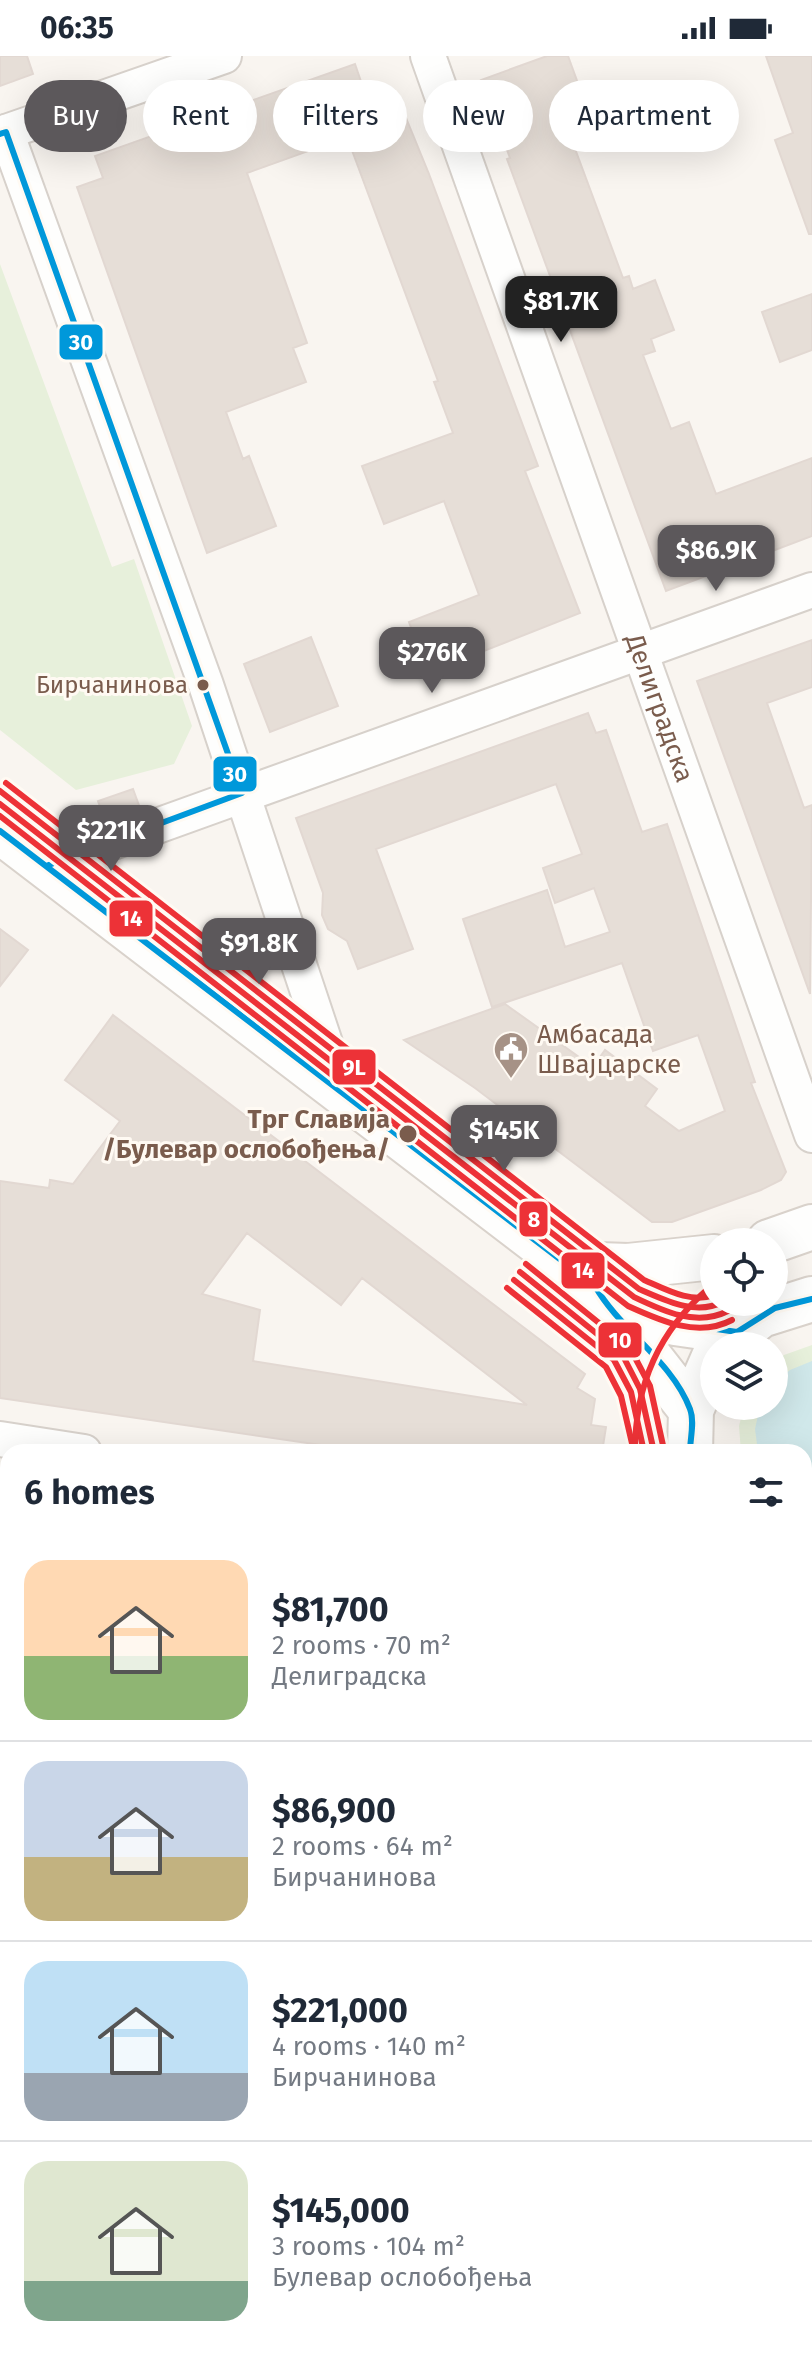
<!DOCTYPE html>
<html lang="en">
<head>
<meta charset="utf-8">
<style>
  body { margin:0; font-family:"Fira Sans",sans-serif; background:#f2f2f3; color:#1f2937; height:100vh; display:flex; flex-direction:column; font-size:30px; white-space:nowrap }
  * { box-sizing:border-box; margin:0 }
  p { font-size:26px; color:#747a83 }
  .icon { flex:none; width:44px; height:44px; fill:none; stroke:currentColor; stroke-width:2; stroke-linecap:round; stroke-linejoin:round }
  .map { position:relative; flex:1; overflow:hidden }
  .panel { position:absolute; left:0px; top:1388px; width:812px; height:912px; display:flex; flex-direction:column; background:#fff; border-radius:24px 24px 0 0; box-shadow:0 8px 32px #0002 }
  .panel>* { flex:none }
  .hud { position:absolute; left:24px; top:24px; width:764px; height:72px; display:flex; gap:16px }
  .fabs { position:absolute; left:700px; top:1172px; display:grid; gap:16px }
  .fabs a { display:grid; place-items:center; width:88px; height:88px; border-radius:50%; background:#fff; box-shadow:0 8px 32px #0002; font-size:40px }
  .price { position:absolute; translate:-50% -68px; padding:0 18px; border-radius:16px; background:#5c585b; color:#fff; font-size:26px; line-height:52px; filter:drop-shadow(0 2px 4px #0008) }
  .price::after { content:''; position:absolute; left:50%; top:48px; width:24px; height:18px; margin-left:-12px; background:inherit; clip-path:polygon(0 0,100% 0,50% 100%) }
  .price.selected { background:#222; color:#fff }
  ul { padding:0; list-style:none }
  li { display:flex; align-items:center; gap:24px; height:200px; padding:0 24px }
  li+li { border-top:2px solid #e0e1e3 }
  li span { display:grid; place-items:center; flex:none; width:224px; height:160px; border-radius:24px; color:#555 }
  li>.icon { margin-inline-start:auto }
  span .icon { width:96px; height:96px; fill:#fffc; stroke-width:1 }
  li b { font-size:34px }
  h2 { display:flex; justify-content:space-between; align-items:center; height:96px; padding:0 24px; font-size:34px }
  .chip { padding:0 28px; border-radius:36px; background:#fff; box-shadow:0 8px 32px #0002; font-size:28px; line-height:72px }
  .chip.selected { background:#5c585b; color:#fff }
  .status { display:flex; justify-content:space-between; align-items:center; height:56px; padding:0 40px; background:#fff; direction:ltr }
  .status svg { height:22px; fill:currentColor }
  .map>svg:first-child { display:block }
  .green { fill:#e7f0db }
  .water { fill:#d0e8ea }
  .building { fill:#e6ded7; stroke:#e2d8d2; stroke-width:2; fill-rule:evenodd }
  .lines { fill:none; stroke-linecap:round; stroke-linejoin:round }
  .street-casing { stroke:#d7d1cb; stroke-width:38 }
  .secondary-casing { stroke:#d9d2cb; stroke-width:48 }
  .street { stroke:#fefefd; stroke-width:34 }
  .secondary { stroke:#fefefd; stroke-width:44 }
  .bus-1-casing { stroke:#fffaf3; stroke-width:12 }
  .bus-1 { stroke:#0098da; stroke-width:6 }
  .tram-1-casing { stroke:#fffaf3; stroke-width:12 }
  .tram-2-casing { stroke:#fffaf3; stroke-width:12 }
  .tram-3-casing { stroke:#fffaf3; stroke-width:12 }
  .tram-4-casing { stroke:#fffaf3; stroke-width:12 }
  .tram-5-casing { stroke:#fffaf3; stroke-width:12 }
  .tram-1 { stroke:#ed3237; stroke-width:6 }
  .tram-2 { stroke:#ed3237; stroke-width:6 }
  .tram-3 { stroke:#ed3237; stroke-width:6 }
  .tram-4 { stroke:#ed3237; stroke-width:6 }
  .tram-5 { stroke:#ed3237; stroke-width:6 }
  .bus-dot { fill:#7a5c4d; stroke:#fffaf3; stroke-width:3 }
  .labels { text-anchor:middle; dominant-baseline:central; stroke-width:6; stroke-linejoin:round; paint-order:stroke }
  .bus-label { font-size:24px; fill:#7a5c4d; stroke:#fffaf3; text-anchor:end }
  .street-label { font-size:26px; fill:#7a5c4d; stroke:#fffaf3 }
  .poi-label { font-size:26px; fill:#7a5c4d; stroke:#fffaf3; text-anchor:start }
  .stop-label { font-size:26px; font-weight:bold; fill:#7a5c4d; stroke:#fffaf3; text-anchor:end }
  .line-badge { stroke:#fffaf3; stroke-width:3 }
  .badge-label { font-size:22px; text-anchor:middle; font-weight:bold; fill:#fff }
</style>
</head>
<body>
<div class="status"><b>06:35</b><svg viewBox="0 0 49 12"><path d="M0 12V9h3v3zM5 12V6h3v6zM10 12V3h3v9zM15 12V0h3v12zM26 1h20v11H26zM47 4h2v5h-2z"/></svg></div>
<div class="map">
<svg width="812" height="2300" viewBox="0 0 812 2300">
  <rect width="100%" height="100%" fill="#f9f5f0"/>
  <!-- green -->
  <path class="green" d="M0 208 112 511 134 503 192 670 174 708 76 734 0 674Z
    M812 1289V1464L804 1462V1396H741L739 1370 744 1350H774V1308L784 1299Z"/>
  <!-- water -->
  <path class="water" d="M812 1305V1445L804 1443V1396H758L755 1373 760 1350H774V1327L790 1314Z"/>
  <!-- building -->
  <path class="building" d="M0 0H27L33 18 0 30Z
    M547 0H568L588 55 564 63 623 222 629 220 633 233 655 224 674 274 651 283 655 295 643 299 671 373 689 366 716 438 812 402V480L666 535 507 103 510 102 481 24Z
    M766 0H812V178H809L775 84 793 77Z
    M355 8 368 46 395 35 429 118 538 410 525 415 580 557 428 617 409 566 479 539 444 445 384 468 362 410 453 377 434 326 438 325 347 81 247 117 307 287 293 292 306 326 226 356 243 403 249 400 276 470 207 497 77 131 103 122 95 100Z
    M812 238V294L780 306 762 256Z
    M311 581 338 650 270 676 244 608Z
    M812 584V631L767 647 804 752 812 749 810 938 697 625Z
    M588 657 596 677 606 674 642 776 667 768 755 1026 751 1027 786 1116 781 1124 761 1134 672 1166H652L475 1032 404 984 505 948 593 1011 605 994 657 1033 645 1050 679 1075 725 1055 698 979 653 995 622 907 492 951 463 863 547 834 565 891 610 876 594 832 555 847 543 812 582 798 556 728 376 793 413 893 358 913 347 885 328 873 322 859 323 837 296 762Z
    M133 733 141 755 106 767 98 745Z
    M0 873 28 894 0 930Z
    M113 959 585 1318 577 1332 595 1343 591 1369 606 1371 602 1396H369L0 1342V1125L49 1132 50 1124 73 1128 120 1065 65 1024ZM247 1177 341 1249 362 1222 527 1349 253 1305 260 1254 202 1238Z"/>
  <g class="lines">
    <!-- street casing -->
    <g class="street-casing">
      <g id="street">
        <path id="s1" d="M428 0 812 1079"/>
        <path d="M6 76 206 629 341 1035"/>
        <path d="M0 78 224 0"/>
        <path d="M46 810 812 534"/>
        <path d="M0 1383 84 1396"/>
        <path d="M0 2274 11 2300"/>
        <path d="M804 2291 808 2300"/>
        <path d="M380 2292 383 2300"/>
      </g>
    </g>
    <!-- secondary casing -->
    <g class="secondary-casing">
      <path id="secondary" d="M0 775 595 1230 675 1267 737 1276
        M769 1186 812 1171
        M570 1208 628 1210 714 1201
        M598 1235 691 1354
        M722 1290 761 1259 812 1243
        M690 1396 691 1354 714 1301
        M804 1513 812 1514
        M0 1882 8 1878"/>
    </g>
    <!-- street -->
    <use href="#street" class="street"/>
    <!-- secondary -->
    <use href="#secondary" class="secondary"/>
    <!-- bus-1 casing -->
    <g class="bus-1-casing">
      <path id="bus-1" d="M0 78 6 76 242 737 46 810
        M0 775 595 1230 675 1267 737 1276 775 1252 812 1243
        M595 1230C620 1274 672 1305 690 1353 695 1366 690 1382 690 1396"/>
    </g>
    <!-- bus-1 -->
    <use href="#bus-1" class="bus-1"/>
    <!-- tram-1 casing -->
    <g class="tram-1-casing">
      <path id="tram-1" d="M0 735 639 1233C665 1244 695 1260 723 1246
        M520 1216 622 1298 640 1333 654 1396"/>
    </g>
    <!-- tram-2 casing -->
    <g class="tram-2-casing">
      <path id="tram-2" d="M0 748 634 1241C663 1255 696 1271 728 1255
        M514 1224 614 1304 631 1336 644 1396"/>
    </g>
    <!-- tram-3 casing -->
    <g class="tram-3-casing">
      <path id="tram-3" d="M6 727 644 1224C665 1233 691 1248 714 1239
        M526 1208 630 1292 650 1330 664 1394"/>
    </g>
    <!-- tram-4 casing -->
    <g class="tram-4-casing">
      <path id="tram-4" d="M0 760 628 1250C661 1265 698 1282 732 1264
        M507 1232 606 1311 621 1340 634 1396"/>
    </g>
    <!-- tram-5 casing -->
    <g class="tram-5-casing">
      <path id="tram-5" d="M635 1396C635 1328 659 1275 710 1231"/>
    </g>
    <!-- tram-1 -->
    <use href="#tram-1" class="tram-1"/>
    <!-- tram-2 -->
    <use href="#tram-2" class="tram-2"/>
    <!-- tram-3 -->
    <use href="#tram-3" class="tram-3"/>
    <!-- tram-4 -->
    <use href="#tram-4" class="tram-4"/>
    <!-- tram-5 -->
    <use href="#tram-5" class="tram-5"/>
  </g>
  <!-- icons -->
  <defs>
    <g id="civic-pin" transform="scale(1.8)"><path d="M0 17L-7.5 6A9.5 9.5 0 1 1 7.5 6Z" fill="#a69286" stroke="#fffaf3"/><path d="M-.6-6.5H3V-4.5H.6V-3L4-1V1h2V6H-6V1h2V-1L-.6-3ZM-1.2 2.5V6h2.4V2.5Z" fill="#fff"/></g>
  </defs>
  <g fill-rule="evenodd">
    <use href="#civic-pin" x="511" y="993"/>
  </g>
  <!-- markers -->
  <g class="bus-dot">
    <circle cx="203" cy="629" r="7"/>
    <circle cx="408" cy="1078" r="10"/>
  </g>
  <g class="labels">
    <!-- bus labels -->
    <g class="bus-label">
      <text x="188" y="629">Бирчанинова</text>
    </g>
    <!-- street labels -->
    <g class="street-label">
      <text stroke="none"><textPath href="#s1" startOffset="692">Делиградска</textPath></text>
    </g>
    <!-- poi labels -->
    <g class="poi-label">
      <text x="537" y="978">Амбасада<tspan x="537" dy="30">Швајцарске</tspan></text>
    </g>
    <!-- stop labels -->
    <g class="stop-label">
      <text x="390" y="1063">Трг Славија<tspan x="390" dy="30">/Булевар ослобођења/</tspan></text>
    </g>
  </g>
  <g class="line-badge">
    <rect x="58" y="267" width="46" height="38" rx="8" fill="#0098da"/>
    <rect x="212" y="699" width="46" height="38" rx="8" fill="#0098da"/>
    <rect x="108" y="843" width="46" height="39" rx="8" fill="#ed3237"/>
    <rect x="331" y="992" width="46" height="38" rx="8" fill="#ed3237"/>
    <rect x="518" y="1144" width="31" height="38" rx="8" fill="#ed3237"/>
    <rect x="560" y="1195" width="46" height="39" rx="8" fill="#ed3237"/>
    <rect x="597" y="1265" width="46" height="38" rx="8" fill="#ed3237"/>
  </g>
  <g class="badge-label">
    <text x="81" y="294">30</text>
    <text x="235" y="726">30</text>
    <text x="131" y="870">14</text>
    <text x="354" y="1019">9L</text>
    <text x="534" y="1171">8</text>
    <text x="583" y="1222">14</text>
    <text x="620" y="1292">10</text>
  </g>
</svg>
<div class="fabs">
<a><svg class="icon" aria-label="locate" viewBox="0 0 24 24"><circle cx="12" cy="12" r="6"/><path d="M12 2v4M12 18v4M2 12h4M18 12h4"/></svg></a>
<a><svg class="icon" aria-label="layers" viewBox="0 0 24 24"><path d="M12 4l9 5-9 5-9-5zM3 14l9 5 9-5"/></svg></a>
</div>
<b class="price selected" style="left:561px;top:288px">$81.7K</b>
<b class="price" style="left:716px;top:537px">$86.9K</b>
<b class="price" style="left:432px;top:639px">$276K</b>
<b class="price" style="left:111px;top:817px">$221K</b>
<b class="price" style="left:259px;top:930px">$91.8K</b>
<b class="price" style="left:504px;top:1117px">$145K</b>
<div class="hud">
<a class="chip selected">Buy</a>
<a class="chip">Rent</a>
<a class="chip">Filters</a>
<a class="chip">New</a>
<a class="chip">Apartment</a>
</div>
<section class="panel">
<h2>6 homes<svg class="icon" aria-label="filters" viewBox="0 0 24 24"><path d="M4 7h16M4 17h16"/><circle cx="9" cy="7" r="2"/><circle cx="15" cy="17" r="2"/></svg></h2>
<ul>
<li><span style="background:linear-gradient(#ffd9b3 60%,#8fb573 0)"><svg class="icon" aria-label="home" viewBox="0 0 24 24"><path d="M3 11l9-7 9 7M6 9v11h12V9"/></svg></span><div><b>$81,700</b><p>2 rooms · 70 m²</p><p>Делиградска</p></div></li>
<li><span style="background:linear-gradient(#c9d6e8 60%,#c2b280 0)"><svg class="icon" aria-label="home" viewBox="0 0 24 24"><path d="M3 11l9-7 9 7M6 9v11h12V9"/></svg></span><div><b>$86,900</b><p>2 rooms · 64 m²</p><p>Бирчанинова</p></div></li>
<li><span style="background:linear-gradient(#bfe0f5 70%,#9aa5b1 0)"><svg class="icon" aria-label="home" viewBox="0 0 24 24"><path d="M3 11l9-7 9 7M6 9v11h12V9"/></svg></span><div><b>$221,000</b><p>4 rooms · 140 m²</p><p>Бирчанинова</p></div></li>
<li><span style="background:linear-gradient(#dfe7d0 75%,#7fa58c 0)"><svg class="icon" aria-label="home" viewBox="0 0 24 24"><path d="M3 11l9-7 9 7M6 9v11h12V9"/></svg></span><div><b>$145,000</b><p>3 rooms · 104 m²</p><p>Булевар ослобођења</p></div></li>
</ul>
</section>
</div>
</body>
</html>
